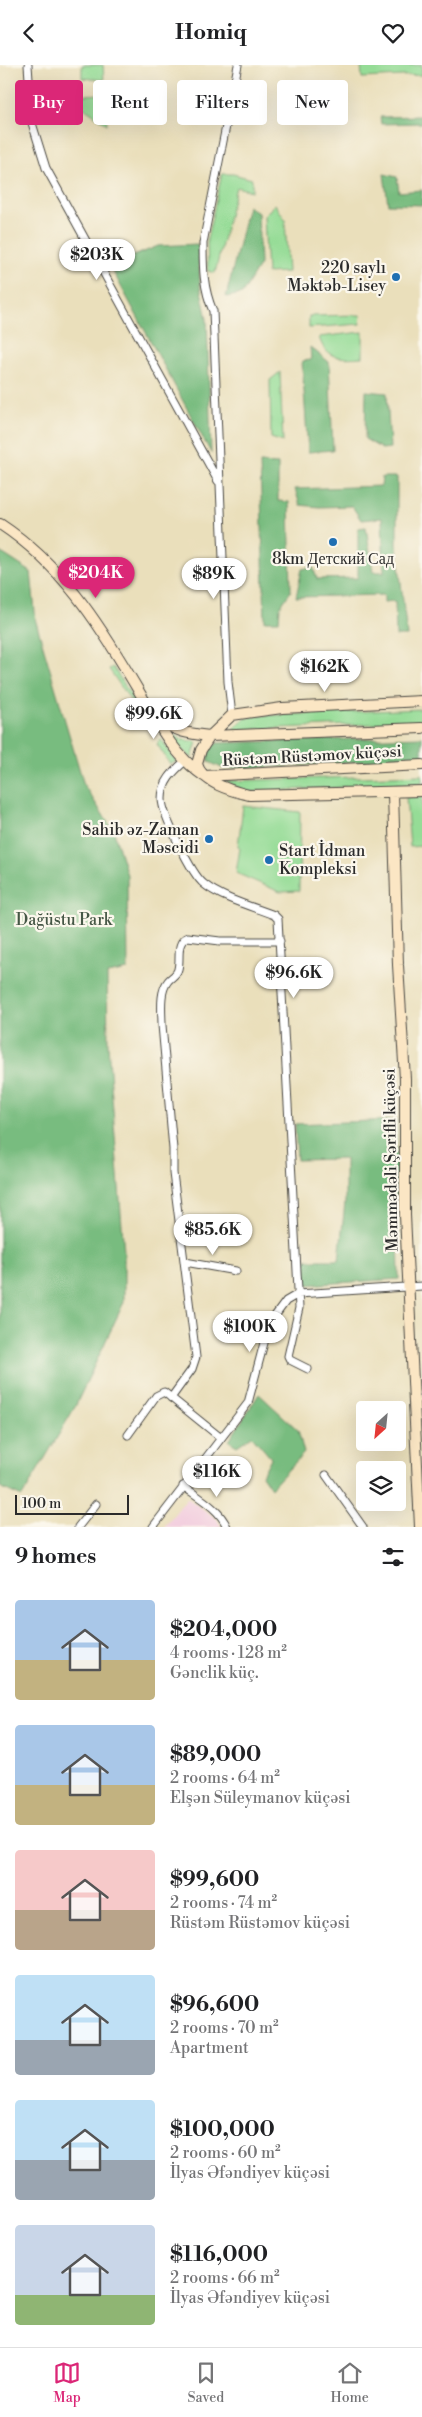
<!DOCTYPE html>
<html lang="en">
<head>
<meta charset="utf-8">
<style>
  body { margin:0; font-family:"Libre Bodoni",serif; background:#f2f2f2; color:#202124; height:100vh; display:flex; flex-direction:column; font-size:19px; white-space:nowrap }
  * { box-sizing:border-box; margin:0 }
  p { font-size:16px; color:#757577 }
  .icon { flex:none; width:28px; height:28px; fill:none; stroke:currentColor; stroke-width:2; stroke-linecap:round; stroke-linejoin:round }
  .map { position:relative; height:1462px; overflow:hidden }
  .details { display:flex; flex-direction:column; background:#fff; flex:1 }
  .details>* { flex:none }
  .top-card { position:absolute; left:15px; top:15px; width:392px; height:45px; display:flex; gap:10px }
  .needle { width:32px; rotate:207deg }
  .buttons { position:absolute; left:356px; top:1336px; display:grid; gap:10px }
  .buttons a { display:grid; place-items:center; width:50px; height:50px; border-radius:5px; background:#fff; box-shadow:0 5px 20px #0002; font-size:25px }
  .scale { position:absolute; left:15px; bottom:12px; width:114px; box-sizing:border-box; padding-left:5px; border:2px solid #2b2b2b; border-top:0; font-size:14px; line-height:18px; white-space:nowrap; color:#2b2b2b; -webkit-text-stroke:4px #fbf7ec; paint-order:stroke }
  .price { position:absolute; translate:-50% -42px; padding:0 11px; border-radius:18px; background:#fff; color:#222; font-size:16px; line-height:32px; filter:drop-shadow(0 1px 2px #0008) }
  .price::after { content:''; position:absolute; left:50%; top:30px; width:15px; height:11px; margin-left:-8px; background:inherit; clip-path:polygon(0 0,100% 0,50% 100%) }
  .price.selected { background:#db2777; color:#fff }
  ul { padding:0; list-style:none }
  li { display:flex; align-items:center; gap:15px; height:125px; padding:0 15px }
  li span { display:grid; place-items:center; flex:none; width:140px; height:100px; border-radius:5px; color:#555 }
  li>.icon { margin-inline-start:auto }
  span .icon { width:60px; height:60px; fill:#fffc; stroke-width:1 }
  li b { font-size:21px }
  h2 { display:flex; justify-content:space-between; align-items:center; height:60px; padding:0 15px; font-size:21px }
  .pill { padding:0 18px; border-radius:5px; background:#fff; box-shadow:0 5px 20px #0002; font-size:18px; line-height:45px }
  .pill.selected { background:#db2777; color:#fff }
  header { display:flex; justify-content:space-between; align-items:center; height:65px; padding:0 15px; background:#fff; font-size:22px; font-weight:800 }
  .tabs { display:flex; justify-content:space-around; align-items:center; height:70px; border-top:1px solid #e0e0e0; background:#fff; font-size:14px; color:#757577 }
  .tabs a { display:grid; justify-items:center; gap:2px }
  .tabs .selected { color:#db2777 }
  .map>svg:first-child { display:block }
  .built { fill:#f3cfdf }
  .green { fill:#95dc96; stroke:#608460 }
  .forest { fill:#78bc7f; stroke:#527455 }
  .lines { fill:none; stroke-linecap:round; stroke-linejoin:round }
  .street-casing { stroke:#484641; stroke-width:9 }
  .secondary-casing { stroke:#484641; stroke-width:12 }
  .street { stroke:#fff; stroke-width:7 }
  .secondary { stroke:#fbe6c4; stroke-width:10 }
  .poi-dot { fill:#1f6fb2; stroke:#fbf7ec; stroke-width:2 }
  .labels { text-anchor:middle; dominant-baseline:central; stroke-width:4.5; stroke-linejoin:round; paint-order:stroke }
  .poi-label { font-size:16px; fill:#2b2b2b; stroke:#fbf7ec; text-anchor:end }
  .street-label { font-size:16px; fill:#2b2b2b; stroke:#fbf7ec }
  .park-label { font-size:16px; fill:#465746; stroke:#fbf7ec }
</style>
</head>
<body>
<header><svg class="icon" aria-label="back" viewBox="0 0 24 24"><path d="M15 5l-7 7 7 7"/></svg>Homiq<svg class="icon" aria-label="heart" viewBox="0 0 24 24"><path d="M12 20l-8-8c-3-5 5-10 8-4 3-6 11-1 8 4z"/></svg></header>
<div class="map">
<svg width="422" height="1462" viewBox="0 0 422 1462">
  <rect width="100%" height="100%" fill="#fbf7ec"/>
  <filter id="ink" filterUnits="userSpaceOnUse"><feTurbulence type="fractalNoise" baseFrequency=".02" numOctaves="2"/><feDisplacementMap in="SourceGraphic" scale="10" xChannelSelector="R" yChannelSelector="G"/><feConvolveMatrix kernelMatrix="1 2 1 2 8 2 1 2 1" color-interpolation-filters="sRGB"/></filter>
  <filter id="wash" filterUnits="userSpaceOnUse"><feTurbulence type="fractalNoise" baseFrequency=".0096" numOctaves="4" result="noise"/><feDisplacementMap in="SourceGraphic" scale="20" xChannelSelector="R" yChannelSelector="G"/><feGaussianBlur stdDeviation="1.12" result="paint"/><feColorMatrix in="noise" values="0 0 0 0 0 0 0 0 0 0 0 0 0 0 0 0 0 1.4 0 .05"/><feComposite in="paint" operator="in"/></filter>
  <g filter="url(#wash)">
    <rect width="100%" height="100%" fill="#eadfbb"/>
    <!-- built -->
    <path class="built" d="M187 1433 217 1454 221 1462H164Z"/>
    <!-- green -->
    <path class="green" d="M82 0H103L104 15 82 13Z
      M361 0H422V10L362 13Z
      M105 29 107 59 81 41 82 30Z
      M289 37 320 43 319 51 287 46Z
      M222 109H233L252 114V126L236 122 215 208 208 206 207 174Z
      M275 139 285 154 288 207 267 208 264 151Z
      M361 250 360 259 309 263V251Z
      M363 267V292C342 293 326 296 319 272Z
      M280 307 283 377 271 373 270 315Z
      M113 602 145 652H142L109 604Z
      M422 644V657L232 665 244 654 255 651Z
      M167 666 181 674 197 677 192 693 181 684Z
      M161 674 176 696V697L170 699 157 679Z
      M422 710V718L247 727 226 716Z
      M422 731V781L410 782 406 732Z
      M243 741 300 747 299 826 280 827 236 808 240 783 238 781Z"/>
    <!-- forest -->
    <path class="forest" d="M422 51V58L381 59 380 52Z
      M384 109 397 112 399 127 422 125V140L388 139Z
      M248 141 258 148 260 199 242 229 226 232Z
      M198 179 200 221 207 254 211 388 110 201 158 181Z
      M310 282 329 297 333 385 308 387 302 296 311 295Z
      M366 326 387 328 390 383 382 384 365 374Z
      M260 398 278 399V436L289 437 291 526 280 542 279 556H265Z
      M382 412H397V482L407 571H396L395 536 384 537V530L296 532 302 504 313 502 317 514 358 513V463L366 462 373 507H384L382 453 361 455 352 441 319 442 300 440 295 424 381 421Z
      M0 487 31 507 36 557 84 720 114 767 127 810 128 905 107 909 108 980 124 1187V1237L75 1342 22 1432 0 1422Z
      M422 672V694L224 704 209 697C207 688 209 683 217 678Z
      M396 1055 399 1214 304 1220 303 1195H339L345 1137V1094L297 1095 295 1059Z
      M259 1329 298 1365 304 1388 271 1423 262 1410 271 1393 252 1371 237 1381 229 1376Z"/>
  </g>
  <g filter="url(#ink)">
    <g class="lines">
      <!-- street casing -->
      <g class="street-casing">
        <path id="street" d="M28 0 32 58 46 103 218 416
          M232 650 228 617 213 246C203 223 203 202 203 178L238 0
          M185 696C173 707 162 717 162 734 162 749 192 810 204 819 221 833 253 842 274 850L278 854 299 1243 288 1291 290 1295 308 1304
          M185 1197 236 1206
          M171 1333 192 1304 196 1292 173 1108V1084L162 960C162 947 159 927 168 916 171 912 177 910 178 904 181 893 175 877 188 872L220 876H280
          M128 1370 156 1331 164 1327 221 1373
          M326 1410 363 1462
          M183 1421C198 1432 220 1444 227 1462
          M78 1462 96 1439
          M153 1462 248 1338 269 1259 286 1236 298 1229 422 1221"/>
      </g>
      <!-- secondary casing -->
      <g class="secondary-casing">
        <path id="secondary" d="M0 459C61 499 98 557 134 618 154 651 171 689 204 711L422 700
          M422 636 282 643 232 650 210 671 201 685 197 699C202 718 232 726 249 730L422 726
          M158 652C172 667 191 669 210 671L422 663
          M393 728 398 900 405 1014V1150L420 1462"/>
      </g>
      <!-- street -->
      <use href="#street" class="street"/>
      <!-- secondary -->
      <use href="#secondary" class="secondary"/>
    </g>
  </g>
  <!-- markers -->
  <g class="poi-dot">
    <circle cx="396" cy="212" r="5"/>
    <circle cx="333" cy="477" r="5"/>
    <circle cx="209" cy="774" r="5"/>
    <circle cx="269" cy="795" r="5"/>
  </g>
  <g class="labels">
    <!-- poi labels -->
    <g class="poi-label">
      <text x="386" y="203">220 saylı<tspan x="386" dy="18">Məktəb-Lisey</tspan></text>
      <text x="333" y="494" text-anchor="middle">8km Детский Сад</text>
      <text x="199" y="765">Sahib əz-Zaman<tspan x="199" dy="18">Məscidi</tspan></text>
      <text x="279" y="786" text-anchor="start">Start İdman<tspan x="279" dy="18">Kompleksi</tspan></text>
    </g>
    <!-- street labels -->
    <g class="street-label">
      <text transform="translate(312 691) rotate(-3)">Rüstəm Rüstəmov küçəsi</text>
      <text transform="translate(391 1095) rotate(-91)">Məmmədəli Şərifli küçəsi</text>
    </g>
    <!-- park labels -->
    <g class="park-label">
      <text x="64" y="855">Dağüstu Park</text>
    </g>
  </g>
</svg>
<div class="buttons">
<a><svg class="needle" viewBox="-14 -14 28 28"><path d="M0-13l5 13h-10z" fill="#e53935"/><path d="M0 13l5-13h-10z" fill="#757577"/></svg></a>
<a><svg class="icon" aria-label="layers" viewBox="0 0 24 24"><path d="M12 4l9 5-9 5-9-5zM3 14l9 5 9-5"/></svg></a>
</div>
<div class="scale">100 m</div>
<b class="price" style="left:97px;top:216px">$203K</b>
<b class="price selected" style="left:96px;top:534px">$204K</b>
<b class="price" style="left:214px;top:535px">$89K</b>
<b class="price" style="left:325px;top:628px">$162K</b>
<b class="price" style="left:154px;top:675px">$99.6K</b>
<b class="price" style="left:294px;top:934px">$96.6K</b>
<b class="price" style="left:213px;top:1191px">$85.6K</b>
<b class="price" style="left:250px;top:1288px">$100K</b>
<b class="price" style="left:217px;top:1433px">$116K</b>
<div class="top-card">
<a class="pill selected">Buy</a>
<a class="pill">Rent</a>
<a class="pill">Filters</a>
<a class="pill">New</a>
</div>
</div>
<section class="details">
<h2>9 homes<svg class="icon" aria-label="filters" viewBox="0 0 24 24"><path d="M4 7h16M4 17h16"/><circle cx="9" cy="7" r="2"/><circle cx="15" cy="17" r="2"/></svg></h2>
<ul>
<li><span style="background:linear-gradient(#a9c7e8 60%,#c2b280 0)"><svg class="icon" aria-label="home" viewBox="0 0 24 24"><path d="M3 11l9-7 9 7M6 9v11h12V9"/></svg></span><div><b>$204,000</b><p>4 rooms · 128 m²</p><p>Gənclik küç.</p></div></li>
<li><span style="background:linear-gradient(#a9c7e8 60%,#c2b280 0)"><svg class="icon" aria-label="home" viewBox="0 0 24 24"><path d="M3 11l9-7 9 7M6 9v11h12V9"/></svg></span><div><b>$89,000</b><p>2 rooms · 64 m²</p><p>Elşən Süleymanov küçəsi</p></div></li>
<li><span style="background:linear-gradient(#f6c9c9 60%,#b9a48a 0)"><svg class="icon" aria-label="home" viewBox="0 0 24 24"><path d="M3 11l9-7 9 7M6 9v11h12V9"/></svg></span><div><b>$99,600</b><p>2 rooms · 74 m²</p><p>Rüstəm Rüstəmov küçəsi</p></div></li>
<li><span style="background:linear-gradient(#bfe0f5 65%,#9aa5b1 0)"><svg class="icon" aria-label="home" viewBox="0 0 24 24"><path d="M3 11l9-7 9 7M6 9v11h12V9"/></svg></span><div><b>$96,600</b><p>2 rooms · 70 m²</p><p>Apartment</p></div></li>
<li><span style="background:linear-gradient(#bfe0f5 60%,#9aa5b1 0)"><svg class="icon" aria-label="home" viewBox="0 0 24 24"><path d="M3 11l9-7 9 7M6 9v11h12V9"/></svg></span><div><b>$100,000</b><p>2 rooms · 60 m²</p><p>İlyas Əfəndiyev küçəsi</p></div></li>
<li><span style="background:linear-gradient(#c9d6e8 70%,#8fb573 0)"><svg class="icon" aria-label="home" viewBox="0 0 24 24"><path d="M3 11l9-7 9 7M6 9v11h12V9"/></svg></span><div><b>$116,000</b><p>2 rooms · 66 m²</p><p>İlyas Əfəndiyev küçəsi</p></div></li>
</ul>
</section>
<nav class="tabs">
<a class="selected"><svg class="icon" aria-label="map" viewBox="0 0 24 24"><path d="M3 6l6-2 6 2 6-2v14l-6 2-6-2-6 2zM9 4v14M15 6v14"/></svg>Map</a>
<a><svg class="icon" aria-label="saved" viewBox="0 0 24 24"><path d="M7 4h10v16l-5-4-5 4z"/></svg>Saved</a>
<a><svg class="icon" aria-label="home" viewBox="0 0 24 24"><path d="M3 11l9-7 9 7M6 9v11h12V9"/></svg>Home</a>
</nav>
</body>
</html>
